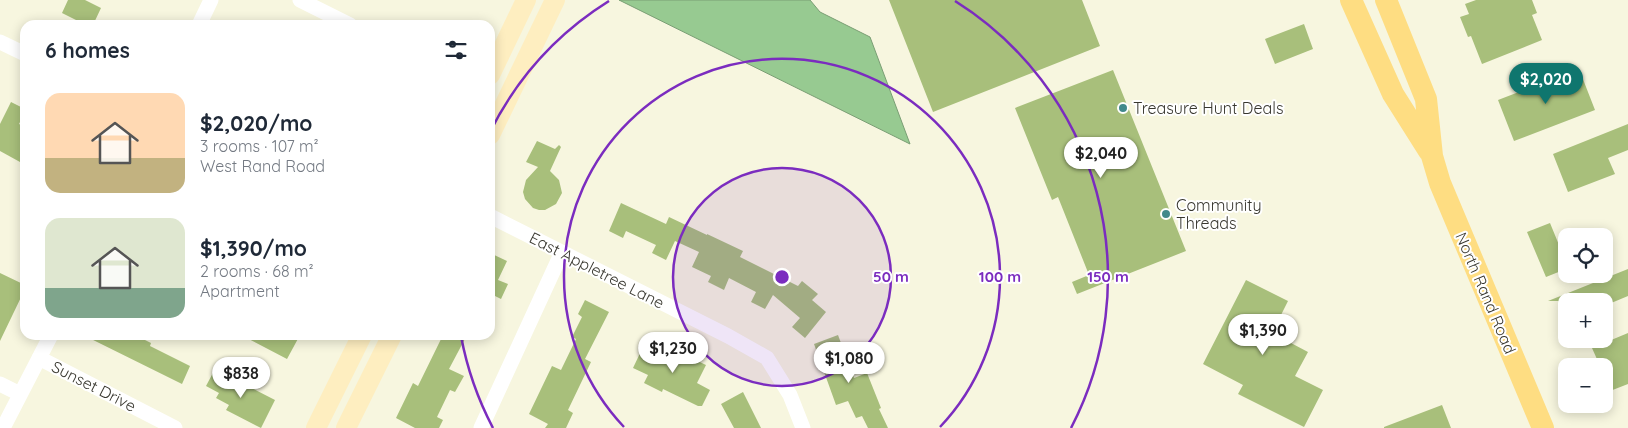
<!DOCTYPE html>
<html lang="en">
<head>
<meta charset="utf-8">
<style>
  body { margin:0; font-family:Quicksand,sans-serif; background:#f2f2f3; color:#1f2937; height:100vh; display:flex; flex-direction:column; font-size:19px; white-space:nowrap }
  * { box-sizing:border-box; margin:0 }
  p { font-size:16px; color:#747a83 }
  .icon { flex:none; width:28px; height:28px; fill:none; stroke:currentColor; stroke-width:2; stroke-linecap:round; stroke-linejoin:round }
  .map { position:relative; flex:1; overflow:hidden }
  .drawer { position:absolute; left:20px; top:20px; width:475px; height:320px; display:flex; flex-direction:column; background:#fff; border-radius:15px; box-shadow:0 2px 12px #0003 }
  .drawer>* { flex:none }
  .controls { position:absolute; left:1558px; top:228px; display:grid; gap:10px }
  .controls a { display:grid; place-items:center; width:55px; height:55px; border-radius:10px; background:#fff; box-shadow:0 2px 12px #0003; font-size:25px }
  .price { position:absolute; translate:-50% -42px; padding:0 11px; border-radius:18px; background:#fff; color:#222; font-size:16px; line-height:32px; filter:drop-shadow(0 1px 2px #0008) }
  .price::after { content:''; position:absolute; left:50%; top:30px; width:15px; height:11px; margin-left:-8px; background:inherit; clip-path:polygon(0 0,100% 0,50% 100%) }
  .price.on { background:#0f766e; color:#fff }
  ul { padding:0; list-style:none }
  li { display:flex; align-items:center; gap:15px; height:125px; padding:0 25px }
  li span { display:grid; place-items:center; flex:none; width:140px; height:100px; border-radius:15px; color:#555 }
  li>.icon { margin-inline-start:auto }
  span .icon { width:60px; height:60px; fill:#fffc; stroke-width:1 }
  li b { font-size:21px }
  h2 { display:flex; justify-content:space-between; align-items:center; height:60px; padding:0 25px; font-size:21px }
  .map>svg:first-child { display:block }
  .water { fill:#97ca91; stroke:#7a9e74 }
  .building { fill:#a8bf7b }
  .lines { fill:none; stroke-linecap:round; stroke-linejoin:round }
  .street { stroke:#fff; stroke-width:15 }
  .secondary { stroke:#feeec0; stroke-width:20 }
  .primary { stroke:#fedd82; stroke-width:22 }
  .ring { fill:none; stroke:#7b2cbf; stroke-width:2.5 }
  .poi-dot { fill:#41898b; stroke:#fff; stroke-width:2 }
  .labels { text-anchor:middle; dominant-baseline:central; stroke-width:4; stroke-linejoin:round; paint-order:stroke }
  .poi-label { font-size:16px; fill:#38372f; stroke:#fff; text-anchor:start }
  .street-label { font-size:16px; fill:#38372f; stroke:#fff }
  .centre { fill:#7b2cbf; stroke:#fff; stroke-width:2.5 }
  .ring-label { font-size:15px; text-anchor:middle; font-weight:bold; fill:#7b2cbf; stroke:#fff; stroke-width:4; stroke-linejoin:round; paint-order:stroke }
</style>
</head>
<body>
<div class="map">
<svg width="1628" height="428" viewBox="0 0 1628 428">
  <rect width="100%" height="100%" fill="#f7f6df"/>
  <!-- water -->
  <path class="water" d="M619 0H810L820 12 870 37 910 144Z"/>
  <!-- building -->
  <path class="building" d="M68 0H85L101 8 93 25H86L62 13Z
    M889 0H1082L1100 46 933 112Z
    M1476 0H1532L1537 13 1532 15 1542 40 1482 64 1471 36 1468 37 1460 17 1469 14 1465 4Z
    M1304 24 1313 49 1275 64 1265 39Z
    M1579 69 1595 110 1514 141 1498 100Z
    M1113 70 1186 251 1077 294 1072 282 1089 275 1058 197 1052 200 1015 108Z
    M11 102 25 109V112L19 124 25 127V152L20 162 0 151V124Z
    M1628 124V150L1608 158 1615 174 1568 192 1553 154Z
    M537 141 555 149 559 145 561 147 550 171 559 180 562 193 556 204 545 210H539L533 208 525 199 523 192 526 180 538 167 526 162Z
    M621 203 666 224 669 217 707 235V234L743 251 740 257 798 286 802 281 818 294 812 300 826 312 805 338 792 327 800 318 773 295 765 309 751 302 756 292 729 278 724 290 708 282 711 276 692 267 699 252 675 241 666 260 652 253 656 245 626 231 623 238 609 231Z
    M1550 223 1566 262V269L1546 277 1527 232Z
    M490 253 507 261 498 280 508 284 501 299 491 294 490 296Z
    M1628 269V296L1604 306V301H1548Z
    M0 273 25 285V289L0 341Z
    M1246 280 1288 301 1272 333 1308 352 1295 376 1323 390 1304 427 1238 394 1243 385 1203 364Z
    M585 300 609 312 585 359 591 362 568 410 573 413 566 428H545L548 424 529 414 552 366 561 370 576 339 572 337 582 317 578 314Z
    M1628 333V384L1610 391 1604 376V366H1600L1592 348Z
    M83 335H135L151 343 150 346 190 366 182 384Z
    M241 335H300L287 359Z
    M443 335H467L449 369 464 376 455 392 450 390 437 417 443 420 439 428H415L396 418 413 383 418 386Z
    M838 335 854 378 867 373 881 408 879 409 888 428H868L862 416 856 418 848 401 836 405 814 344Z
    M666 346 706 365 697 383 710 390 702 406H698L663 389 662 392 644 383 648 375 633 368 643 347 661 356Z
    M215 369 275 400 261 428 226 410 229 405 216 398 219 393 206 386Z
    M743 392 761 428H734L721 404Z
    M1442 405 1451 428H1384V427Z"/>
  <g class="lines">
    <!-- street -->
    <path class="street" d="M300 0 350 25
      M199 25 211 0
      M0 42 25 54
      M490 216 728 336 767 358 790 395 803 428
      M39 358 175 428
      M0 384 20 394
      M3 428 51 335
      M481 428 562 252"/>
    <!-- secondary -->
    <path class="secondary" d="M490 75 526 0
      M490 135 555 0
      M316 428 362 335
      M346 428 392 335"/>
    <!-- primary -->
    <path class="primary" d="M1351 0 1393 94 1429 151
      M1386 0 1426 99 1432 156 1440 183 1543 428"/>
  </g>
  <!-- distance rings -->
  <circle cx="782" cy="277" r="109" fill="#7b2cbf" fill-opacity=".12"/>
  <g class="ring">
    <circle cx="782" cy="277" r="109"/>
    <path d="M624 427A218 218 0 1 1 940 427"/>
    <path d="M493 428A326 326 0 0 1 461 336M490 132A326 326 0 0 1 609 1M955 1A326 326 0 0 1 1071 428"/>
  </g>
  <!-- markers -->
  <g class="poi-dot">
    <circle cx="1123" cy="108" r="5"/>
    <circle cx="1166" cy="214" r="5"/>
  </g>
  <g class="labels">
    <!-- poi labels -->
    <g class="poi-label">
      <text x="1133" y="108">Treasure Hunt Deals</text>
      <text x="1176" y="205">Community<tspan x="1176" dy="18">Threads</tspan></text>
    </g>
    <!-- street labels -->
    <g class="street-label">
      <text transform="translate(597 270) rotate(27)">East Appletree Lane</text>
      <text transform="translate(1486 293) rotate(67)">North Rand Road</text>
      <text transform="translate(94 386) rotate(27)">Sunset Drive</text>
    </g>
  </g>
  <circle cx="782" cy="277" r="8" class="centre"/>
  <g class="ring-label">
    <text x="891" y="282">50 m</text>
    <text x="1000" y="282">100 m</text>
    <text x="1108" y="282">150 m</text>
  </g>
</svg>
<div class="controls">
<a><svg class="icon" aria-label="locate" viewBox="0 0 24 24"><circle cx="12" cy="12" r="6"/><path d="M12 2v4M12 18v4M2 12h4M18 12h4"/></svg></a>
<a>+</a>
<a>−</a>
</div>
<b class="price on" style="left:1546px;top:105px">$2,020</b>
<b class="price" style="left:1101px;top:179px">$2,040</b>
<b class="price" style="left:1263px;top:356px">$1,390</b>
<b class="price" style="left:673px;top:374px">$1,230</b>
<b class="price" style="left:849px;top:384px">$1,080</b>
<b class="price" style="left:241px;top:399px">$838</b>
<section class="drawer">
<h2>6 homes<svg class="icon" aria-label="filters" viewBox="0 0 24 24"><path d="M4 7h16M4 17h16"/><circle cx="9" cy="7" r="2"/><circle cx="15" cy="17" r="2"/></svg></h2>
<ul>
<li><span style="background:linear-gradient(#ffd9b3 65%,#c2b280 0)"><svg class="icon" aria-label="home" viewBox="0 0 24 24"><path d="M3 11l9-7 9 7M6 9v11h12V9"/></svg></span><div><b>$2,020/mo</b><p>3 rooms · 107 m²</p><p>West Rand Road</p></div></li>
<li><span style="background:linear-gradient(#dfe7d0 70%,#7fa58c 0)"><svg class="icon" aria-label="home" viewBox="0 0 24 24"><path d="M3 11l9-7 9 7M6 9v11h12V9"/></svg></span><div><b>$1,390/mo</b><p>2 rooms · 68 m²</p><p>Apartment</p></div></li>
</ul>
</section>
</div>
</body>
</html>
